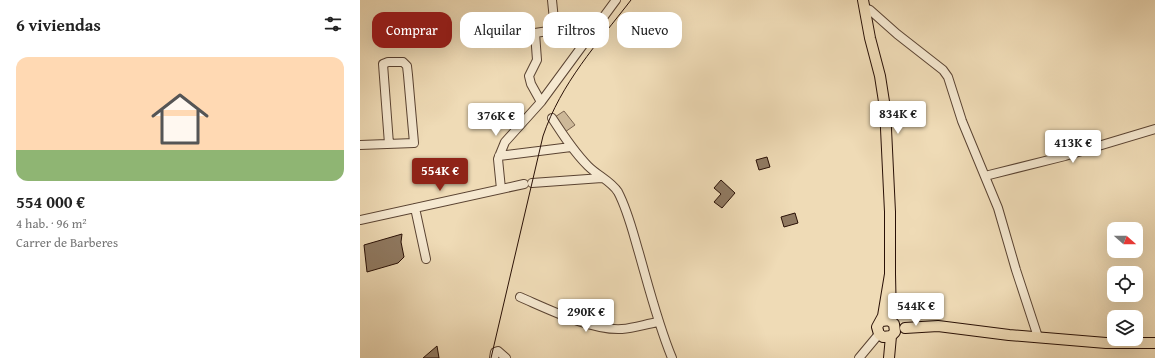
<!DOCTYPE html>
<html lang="es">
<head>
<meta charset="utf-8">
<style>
  body { margin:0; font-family:"Gentium Book Plus",serif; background:#f2f2f2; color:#222; height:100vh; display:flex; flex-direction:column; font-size:15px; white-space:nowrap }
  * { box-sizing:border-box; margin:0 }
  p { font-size:13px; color:#767676 }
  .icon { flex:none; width:22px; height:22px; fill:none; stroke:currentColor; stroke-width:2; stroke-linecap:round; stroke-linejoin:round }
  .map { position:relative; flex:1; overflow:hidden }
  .drawer { display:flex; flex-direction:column; background:#fff; width:360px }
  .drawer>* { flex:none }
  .guide { position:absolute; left:12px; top:12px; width:380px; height:36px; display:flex; gap:8px }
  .needle { width:26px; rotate:111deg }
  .tools { position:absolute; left:747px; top:222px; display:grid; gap:8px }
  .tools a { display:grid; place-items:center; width:36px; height:36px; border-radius:8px; background:#fff; box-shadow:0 4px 16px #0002; font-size:20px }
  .price { position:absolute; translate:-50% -34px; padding:0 9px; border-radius:4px; background:#fff; color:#222; font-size:13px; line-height:26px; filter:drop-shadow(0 1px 2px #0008) }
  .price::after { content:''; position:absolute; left:50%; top:24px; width:12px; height:9px; margin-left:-6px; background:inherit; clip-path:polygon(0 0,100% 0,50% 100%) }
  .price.active { background:#8f2418; color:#fff }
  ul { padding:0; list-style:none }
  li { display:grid; align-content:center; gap:8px; height:212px; padding:0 16px }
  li+li { border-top:1px solid #e0e0e0 }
  li span { display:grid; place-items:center; height:124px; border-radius:12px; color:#555 }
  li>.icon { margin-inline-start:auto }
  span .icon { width:72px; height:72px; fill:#fffc; stroke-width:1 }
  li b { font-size:17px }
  h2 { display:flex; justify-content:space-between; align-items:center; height:48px; padding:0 16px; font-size:17px }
  .chip { padding:0 14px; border-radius:12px; background:#fff; box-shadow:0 4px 16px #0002; font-size:14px; line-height:36px }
  .chip.active { background:#8f2418; color:#fff }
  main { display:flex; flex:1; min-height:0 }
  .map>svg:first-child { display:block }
  .green { fill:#cdb898; stroke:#7b644f }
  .building { fill:#907a62; stroke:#291006 }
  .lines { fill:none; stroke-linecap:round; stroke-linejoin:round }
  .minor-casing { stroke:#5a4332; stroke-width:10 }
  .major-casing { stroke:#291006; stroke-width:12 }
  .minor { stroke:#f5e8d0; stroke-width:8 }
  .major { stroke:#efdbb6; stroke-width:10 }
  .tram { stroke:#291006; stroke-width:1 }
</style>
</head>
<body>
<main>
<section class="drawer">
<h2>6 viviendas<svg class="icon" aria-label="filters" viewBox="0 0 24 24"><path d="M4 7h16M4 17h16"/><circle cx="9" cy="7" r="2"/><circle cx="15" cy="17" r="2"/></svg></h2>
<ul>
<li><span style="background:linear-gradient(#ffd9b3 75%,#8fb573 0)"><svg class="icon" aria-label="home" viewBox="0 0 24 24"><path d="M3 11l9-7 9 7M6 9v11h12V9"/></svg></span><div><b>554 000 €</b><p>4 hab. · 96 m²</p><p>Carrer de Barberes</p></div></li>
</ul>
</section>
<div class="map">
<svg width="795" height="358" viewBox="0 0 795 358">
  <rect width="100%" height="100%" fill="#efdbb6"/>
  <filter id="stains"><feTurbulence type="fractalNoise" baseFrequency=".005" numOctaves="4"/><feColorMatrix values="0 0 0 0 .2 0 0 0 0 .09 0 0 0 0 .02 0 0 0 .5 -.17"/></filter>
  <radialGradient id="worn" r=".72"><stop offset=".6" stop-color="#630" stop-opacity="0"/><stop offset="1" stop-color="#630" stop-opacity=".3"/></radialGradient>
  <!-- green -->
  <path class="green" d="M204 111 215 125 205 132 195 117Z"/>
  <!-- building -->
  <path class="building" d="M407 157 410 167 399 170 396 160Z
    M361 180 375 193 362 208 354 202 361 194 354 188Z
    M435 213 438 223 424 227 421 217Z
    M42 234 41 242 44 257 38 263 7 272 4 245Z
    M77 346 79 358H63Z"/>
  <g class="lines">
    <!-- minor casing -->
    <g class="minor-casing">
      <path id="minor" d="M192 0 195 30 236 26
        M505 8 510 10 537 34 583 70 588 77 602 121 638 208 656 270 678 337
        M181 102 171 84 169 76 177 60 175 33 195 30
        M192 118C203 135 214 152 228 166 238 176 251 181 258 192 268 211 273 233 279 253 289 288 298 324 312 358
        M0 145 54 143 48 75 47 66 43 62H28L23 64 29 144
        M139 156 211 147
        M625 176 705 156 795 129
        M172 183 242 178
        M141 189 138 159 145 142 181 102 256 0
        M55 208 66 259
        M0 220 164 184
        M160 297C188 309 232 331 262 329 274 328 286 324 298 322
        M134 358 135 352 138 351 146 358
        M499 358 519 334"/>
    </g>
    <!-- major casing -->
    <g class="major-casing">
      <path id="major" d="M503 0 510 38 520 76 525 108 530 212V274
        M522 321 529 320 534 324 535 332 531 336 523 337 519 334 517 327 523 316 530 274 531 321
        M545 328 578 326 649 335 746 343H795
        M529 358 531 336"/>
    </g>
    <!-- minor -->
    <use href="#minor" class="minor"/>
    <!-- major -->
    <use href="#major" class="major"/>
    <!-- tram -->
    <path class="tram" d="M131 358 183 136C201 83 237 44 271 0"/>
  </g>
  <rect width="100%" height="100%" filter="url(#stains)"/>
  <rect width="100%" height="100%" fill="url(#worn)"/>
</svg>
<div class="tools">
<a><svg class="needle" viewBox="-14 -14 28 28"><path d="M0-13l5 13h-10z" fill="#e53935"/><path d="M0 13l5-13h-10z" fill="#767676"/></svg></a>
<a><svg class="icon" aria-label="locate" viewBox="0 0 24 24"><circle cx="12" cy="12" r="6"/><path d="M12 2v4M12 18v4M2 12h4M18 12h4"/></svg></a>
<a><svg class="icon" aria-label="layers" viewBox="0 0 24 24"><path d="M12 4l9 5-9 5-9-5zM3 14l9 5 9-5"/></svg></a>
</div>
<b class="price" style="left:538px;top:135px">834K €</b>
<b class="price" style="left:136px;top:137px">376K €</b>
<b class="price" style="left:713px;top:164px">413K €</b>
<b class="price active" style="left:80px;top:192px">554K €</b>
<b class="price" style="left:556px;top:327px">544K €</b>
<b class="price" style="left:226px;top:333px">290K €</b>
<div class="guide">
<a class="chip active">Comprar</a>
<a class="chip">Alquilar</a>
<a class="chip">Filtros</a>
<a class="chip">Nuevo</a>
</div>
</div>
</main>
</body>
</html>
